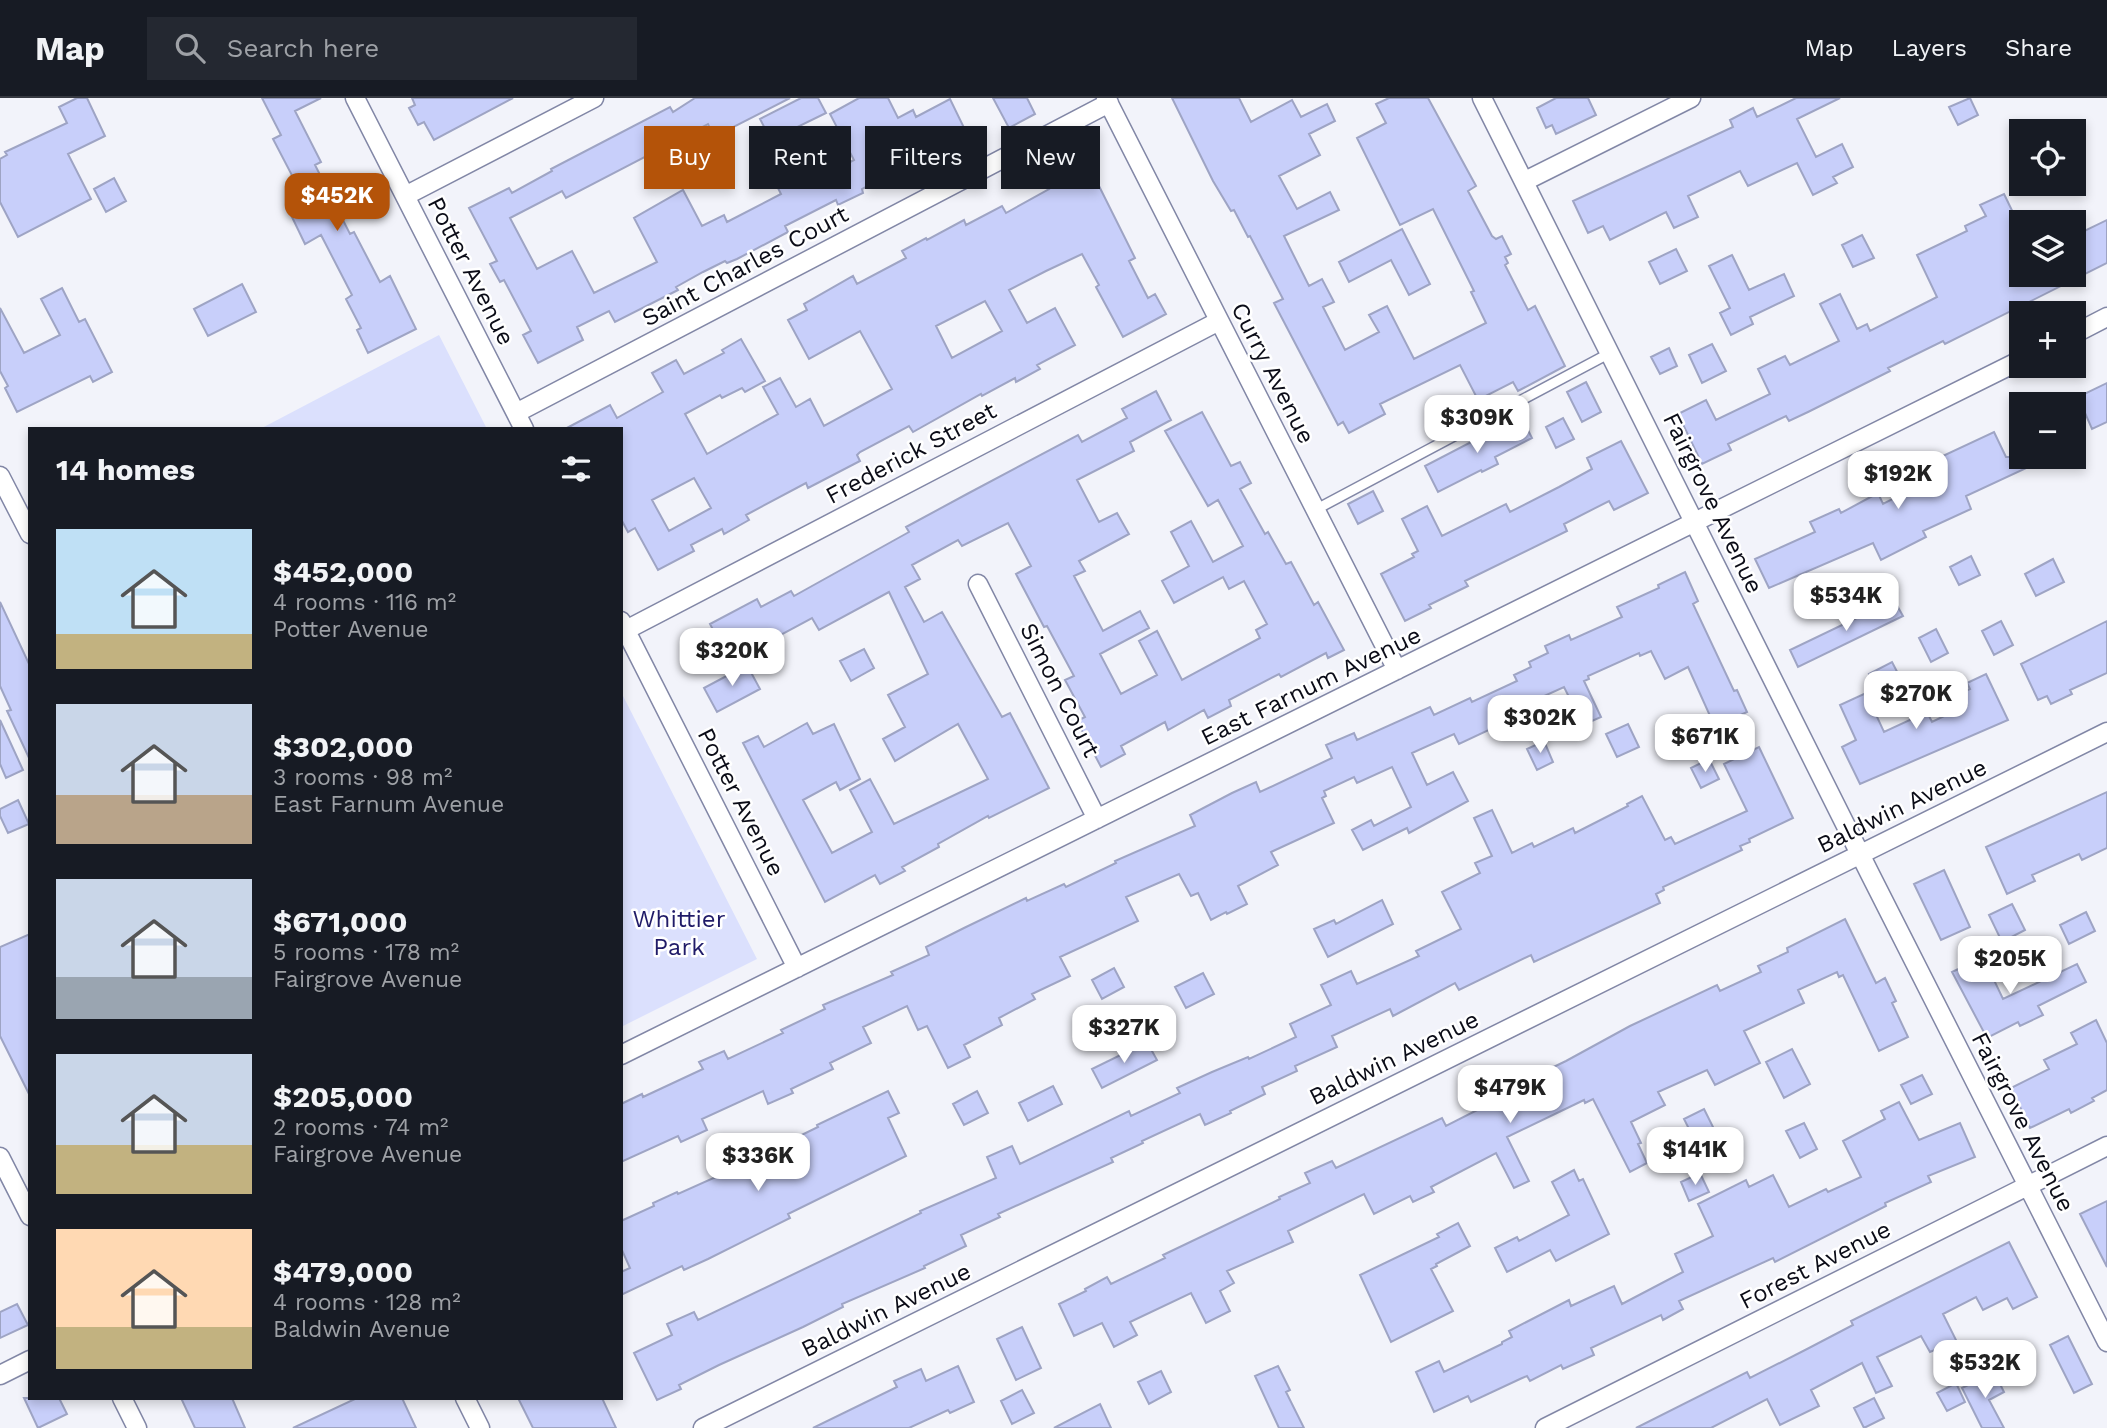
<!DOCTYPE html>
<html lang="en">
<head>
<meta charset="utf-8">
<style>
  body { margin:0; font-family:"Work Sans",sans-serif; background:#242831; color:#f1f3f6; height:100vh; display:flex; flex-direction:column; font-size:26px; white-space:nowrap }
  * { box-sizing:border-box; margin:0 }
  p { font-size:23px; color:#9ea1a6 }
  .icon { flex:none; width:38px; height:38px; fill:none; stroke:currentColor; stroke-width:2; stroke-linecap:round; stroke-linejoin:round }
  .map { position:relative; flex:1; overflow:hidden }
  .sheet { position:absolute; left:28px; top:329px; width:595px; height:973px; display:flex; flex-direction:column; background:#171b24; border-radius:0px; box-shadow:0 4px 10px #0003 }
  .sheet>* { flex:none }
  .guide { position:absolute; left:644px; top:28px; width:665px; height:63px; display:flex; gap:14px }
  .controls { position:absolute; left:2009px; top:21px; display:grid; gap:14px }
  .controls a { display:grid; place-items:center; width:77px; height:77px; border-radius:0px; background:#171b24; box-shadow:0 4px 10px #0003; font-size:35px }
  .price { position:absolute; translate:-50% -60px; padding:0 16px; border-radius:14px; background:#fff; color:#222; font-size:23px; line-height:46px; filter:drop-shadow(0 2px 4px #0008) }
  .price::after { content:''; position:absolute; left:50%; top:42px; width:21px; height:16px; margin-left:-10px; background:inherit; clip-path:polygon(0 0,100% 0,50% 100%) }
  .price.current { background:#b45309; color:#fff }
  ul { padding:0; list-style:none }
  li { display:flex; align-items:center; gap:21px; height:175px; padding:0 28px }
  li span { display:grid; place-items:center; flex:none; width:196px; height:140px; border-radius:0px; color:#555 }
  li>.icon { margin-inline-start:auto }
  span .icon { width:84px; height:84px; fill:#fffc; stroke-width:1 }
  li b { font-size:30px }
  h2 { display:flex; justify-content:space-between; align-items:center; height:84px; padding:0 28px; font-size:30px }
  .pill { padding:0 24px; border-radius:0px; background:#171b24; box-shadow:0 4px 10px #0003; font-size:24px; line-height:63px }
  .pill.current { background:#b45309; color:#fff }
  header { display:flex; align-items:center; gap:42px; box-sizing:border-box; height:98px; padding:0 35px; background:#171b24; border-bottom:2px solid #363941 }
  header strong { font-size:33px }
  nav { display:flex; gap:38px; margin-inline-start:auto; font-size:24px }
  .search { width:490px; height:63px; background:#242831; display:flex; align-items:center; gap:18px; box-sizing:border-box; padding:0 24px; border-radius:0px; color:#9ea1a6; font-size:26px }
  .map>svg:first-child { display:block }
  .green { fill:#dbe0fd }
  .building { fill:#c8cffa; stroke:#9ea4c4; stroke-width:2; fill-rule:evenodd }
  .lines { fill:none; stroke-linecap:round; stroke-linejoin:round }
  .service-casing { stroke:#8287a6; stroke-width:12 }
  .minor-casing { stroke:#8287a6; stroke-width:21 }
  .service { stroke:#fff; stroke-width:9 }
  .minor { stroke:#fff; stroke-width:18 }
  .labels { text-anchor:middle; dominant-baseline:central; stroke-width:5; stroke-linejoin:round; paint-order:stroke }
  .street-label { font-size:24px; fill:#0b0c17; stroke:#fff }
  .park-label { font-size:24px; fill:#201b68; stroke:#fff }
</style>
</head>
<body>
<header>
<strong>Map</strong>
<div class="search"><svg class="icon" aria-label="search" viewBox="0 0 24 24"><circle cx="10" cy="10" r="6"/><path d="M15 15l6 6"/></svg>Search here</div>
<nav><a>Map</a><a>Layers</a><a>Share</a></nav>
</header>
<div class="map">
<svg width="2107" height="1330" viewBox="0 0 2107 1330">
  <rect width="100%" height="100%" fill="#f2f3fa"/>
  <!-- green -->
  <path class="green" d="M439 237 487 331H260Z
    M621 594 757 861 621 929Z"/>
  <!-- building -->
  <path class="building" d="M77 0H87L105 38 68 56 91 101 18 139 0 104V61L7 57 5 54 67 25 59 9Z
    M262 0H321L295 13 321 64 315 67 350 136 354 134 380 184 390 178 416 231 368 255 357 232 361 230 346 201 352 197 321 137 305 146 291 117 308 108 273 41 281 37Z
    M412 0H513L434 42 424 24 418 27 409 10 415 7Z
    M695 0H790L714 39 708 26 566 100 562 93 510 120 537 171 572 153 594 195 657 164 634 120 683 92 702 128 724 117 727 124 781 96 760 54 776 46 791 75 804 68 812 84 854 62 830 16 859 0H888L898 20 913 12 916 19 950 1 969 40 941 55 939 51 862 91 863 95 838 107 836 102 785 128 788 134 737 161 727 165 725 163 703 174 676 189 678 192 615 224 609 213 577 229 583 242 538 265 523 237 531 233 504 182 500 184 490 166 497 163 469 110 509 90 512 95 552 73 551 71 670 9 673 14Z
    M801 0H818L826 15 771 42 760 21Z
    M993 0H1027L1035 16 1009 30Z
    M1172 0H1239L1251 24 1292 2 1301 19 1327 6 1335 23 1309 36 1320 57 1279 78 1297 111 1330 94 1339 112 1284 138 1309 188 1322 181 1334 204 1323 209 1345 252 1379 234 1369 217 1387 208 1414 261 1486 225 1471 194 1474 193 1433 111 1400 127 1357 40 1386 25 1376 6 1389 0H1428L1476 88 1468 93 1492 138 1496 141 1502 138 1511 156 1505 159 1508 165 1505 167 1528 212 1535 208 1565 268 1518 293 1513 284 1478 302 1460 267 1380 306 1385 316 1349 335 1343 324 1338 327 1274 205 1283 201 1250 138 1248 139 1234 112 1231 113 1213 83Z
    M1556 0H1588L1596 17 1556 36 1552 27 1546 30 1537 10Z
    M1796 0H1840L1797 21 1816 59 1842 46 1853 69 1833 79 1837 85 1813 97 1797 65 1748 88 1740 73 1688 98 1698 119 1674 130 1666 114 1610 142 1603 128 1588 135 1573 103 1733 29 1730 22 1753 10 1757 19Z
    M1970 0 1978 17 1958 27 1949 9Z
    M1084 58 1135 160 1129 163 1148 200 1155 196 1166 216 1123 239 1096 189 1099 187 1082 156 1046 173 1009 192 1027 225 1055 210 1075 247 1037 267 1040 271 1016 284 1015 280 982 298 981 296 913 334 909 328 860 354 857 357 860 363 808 390 806 385 746 417 749 422 724 436 722 431 691 447 694 453 658 472 635 430 628 434 621 421V331H565L610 307 617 320 663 294 652 275 676 262 684 276 724 255 722 252 741 241 765 283 745 294 742 290 722 300 720 297 685 316 707 356 778 316 763 289 780 280 796 309 810 301 824 328 892 291 860 233 809 261 788 222 807 212 804 206 853 178 857 186 906 160 902 153 926 140 927 142 964 122 966 127 1002 108 1006 115 1049 91 1043 80ZM985 203 1002 233 952 260 936 228ZM694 380 711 410 669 433 652 402Z
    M114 80 126 103 106 114 94 91Z
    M2004 96 2021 131V177H2074V138L2107 122V165L1945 246 1943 243 1888 270 1890 273 1808 314 1789 323 1786 318 1728 346 1731 352 1702 366 1678 316 1706 302 1716 322 1770 296 1758 271 1785 258 1790 267 1839 243 1820 206 1840 196 1857 231 1867 226 1870 233 1937 199 1917 157 1967 133 1965 128 1986 118 1980 107Z
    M1402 131 1430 186 1409 197 1391 162 1349 184 1339 164Z
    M1862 137 1874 160 1853 169 1842 147Z
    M1676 151 1687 173 1660 186 1649 164Z
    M1732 157 1749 192 1784 176 1794 198 1750 219 1753 226 1731 237 1720 215 1730 210 1709 168Z
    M242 186 256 214 208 238 194 211Z
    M62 190 79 224 85 221 112 274 93 284 90 278 17 314 5 290 8 288 0 273V210L24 255 60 237 41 201Z
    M1712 246 1726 273 1702 285 1689 257Z
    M1669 250 1677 268 1660 276 1651 259Z
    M1586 284 1601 314 1582 324 1567 294Z
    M2107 285V324L2092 331 2078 299Z
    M1156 293 1171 322 1130 344 1134 353 1077 382 1099 424 1117 415 1129 436 1079 463 1085 473 1074 478 1103 533 1140 513 1149 530 1100 556 1121 596 1157 577 1139 543 1157 533 1182 582 1260 540 1256 532 1267 526 1244 483 1229 491 1223 479 1174 505 1162 483 1189 468 1171 434 1191 423 1213 464 1243 448 1218 402 1208 408 1165 333 1202 314 1231 368 1240 364 1251 385 1240 391 1265 436 1268 434 1286 466 1291 464 1314 507 1318 504 1344 552 1328 560 1326 555 1281 579 1279 576 1229 602 1231 608 1208 620 1204 612 1168 632 1165 624 1121 648 1125 656 1101 669 1077 623 1085 619 1065 582 1074 578 1047 528 1044 529 1016 476 1031 468 1008 425 962 448 958 442 912 467 920 481 905 489 924 524 942 514 1002 619 1010 615 1049 690 989 720 988 718 938 746 939 749 902 769 905 773 880 786 875 777 825 804 743 645 758 638 764 649 807 625 813 636 834 626 860 681 840 692 836 684 803 702 832 755 872 734 850 692 870 681 894 726 988 681 958 626 895 663 883 641 905 629 888 597 928 576 889 494 819 532 812 520 777 539 773 532 726 557 710 526 757 501 761 509 791 493 794 498 909 434 906 429 967 396 1078 337 1082 344 1127 320 1122 311Z
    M1521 318 1532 340 1495 359 1498 366 1482 374 1481 372 1438 394 1425 368Z
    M1563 320 1574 341 1556 350 1546 329Z
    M1994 334 2006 359H2050L1966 398 1971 411 1923 433 1926 439 1881 462 1873 445 1769 490 1755 461 1815 434 1810 424 1839 411 1841 415 1878 395 1883 406 1922 386 1915 371Z
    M1621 343 1648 395 1614 412 1609 403 1564 426 1567 433 1465 483 1468 488 1429 507 1431 510 1405 523 1381 476 1414 459 1412 456 1418 453 1402 421 1427 408 1442 438 1506 406 1510 414 1559 389 1592 371 1587 360Z
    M1373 393 1383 413 1358 426 1348 406Z
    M1971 458 1980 477 1959 487 1950 469Z
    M2053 461 2064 484 2036 498 2025 476Z
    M1685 474 1698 503 1693 506 1734 593 1737 592 1747 614 1715 629 1688 569 1665 581 1651 553 1640 558 1639 555 1588 578 1589 581 1584 583 1601 619 1583 627 1564 589 1520 609 1527 624 1501 636 1497 628 1459 646 1454 636 1412 655 1427 687 1453 674 1468 703 1409 735 1407 730 1363 752 1352 732 1371 722 1374 728 1411 709 1392 669 1357 685 1354 679 1324 693 1326 698 1322 700 1334 725 1271 754 1278 767 1238 788 1247 806 1227 816 1226 814 1211 822 1198 795 1191 798 1179 776 1126 799 1138 823 1060 859 1070 878 1032 896 1035 901 999 920 1002 927 964 947 970 959 948 970 927 928 918 932 907 908 863 929 871 945 830 965 833 971 791 991 793 995 768 1006 763 993 702 1021 707 1032 681 1044 678 1038 621 1064V1006L642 996 643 999 703 971 699 964 724 953 728 961 783 935 781 932 825 911 823 907 893 877 891 874 929 857 926 849 964 830 1026 800 1027 803 1064 786 1066 789 1116 765 1115 763 1195 728 1190 717 1232 695 1256 684 1260 694 1332 660 1326 647 1354 635 1357 642 1430 609 1434 617 1470 600 1472 604 1517 583 1514 577 1531 569 1529 564 1548 555 1545 548 1569 537 1571 542 1622 519 1617 509 1659 490 1658 487Z
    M1894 502 1903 518 1798 569 1790 552Z
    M0 504 30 568V662L7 613 11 612 0 588Z
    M2001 523 2013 547 1994 557 1982 533Z
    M2107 523V575L2070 592 2072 596 2051 606 2047 598 2038 602 2021 566Z
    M1936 531 1948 555 1931 564 1919 540Z
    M864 551 874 570 851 583 840 563Z
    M1892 564 1904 587 1881 599 1869 576Z
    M747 567 760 591 717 614 704 590Z
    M1986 576 2008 622 1860 686 1842 649 1856 642 1840 607 1866 595 1884 634 1927 614 1932 624 1967 607 1961 595 1970 591 1967 585Z
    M0 622 23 672 6 680 0 666Z
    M1628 626 1639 649 1617 659 1606 636Z
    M1544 643 1553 664 1537 672 1527 651Z
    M1759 649 1793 720 1749 741 1750 744 1740 748 1742 752 1663 789 1664 792 1656 796 1660 805 1534 864 1531 857 1459 892 1455 885 1393 918 1390 911 1332 938 1337 949 1295 968 1297 973 1262 989 1265 996 1230 1013 1231 1015 1205 1027 1200 1016 1142 1043 1143 1045 1111 1060 1113 1064 998 1116 1000 1119 961 1137 966 1148 924 1168 925 1170 842 1206 843 1209 803 1229 719 1267 679 1287 681 1291 657 1302 634 1255 672 1237 667 1226 694 1214 698 1222 921 1115 920 1113 996 1080 987 1059 1012 1048 1020 1066 1129 1013 1131 1018 1180 995 1177 990 1212 974 1248 959 1249 961 1296 939 1290 926 1331 907 1321 887 1351 873 1357 886 1419 858 1416 853 1461 831 1442 794 1480 775 1475 765 1492 758 1474 720 1492 712 1512 755 1532 745 1534 749 1573 730 1575 735 1628 708 1627 706 1642 698 1665 742 1671 739 1675 746 1747 713 1724 666Z
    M1709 661 1719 681 1701 690 1691 670Z
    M2107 694V750L2082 762 2079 756 2032 777 2035 783 2007 796 1986 749Z
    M18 702 29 726 8 735 0 718V711Z
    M1944 772 1970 829 1941 842 1914 786Z
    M1382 802 1393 826 1328 859 1314 831 1334 822 1336 826Z
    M2012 806 2025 832 2002 844 1989 817Z
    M2086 814 2095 833 2069 846 2060 827Z
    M1845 821 1876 885 1885 880 1896 903 1892 905 1908 939 1879 953 1843 877 1839 879 1837 874 1798 892 1804 905 1744 933 1760 965 1715 987 1707 972 1658 994 1665 1007 1631 1024 1641 1045 1638 1046 1647 1065 1630 1074 1593 1001 1585 1005 1584 1002 1507 1039 1529 1083 1514 1090 1496 1055 1431 1089 1434 1094 1413 1104 1410 1098 1374 1116 1364 1096 1288 1133 1293 1144 1227 1173 1234 1185 1220 1193 1230 1213 1206 1225 1191 1195 1130 1224 1137 1237 1114 1249 1102 1225 1074 1238 1059 1206 1086 1193 1085 1191 1107 1179 1111 1186 1165 1160 1163 1157 1280 1101 1279 1099 1310 1085 1305 1075 1332 1063 1336 1070 1442 1020 1446 1028 1495 1003 1491 995 1516 983 1518 986 1566 963 1630 928 1717 887 1720 893 1761 874 1758 868 1788 854 1787 850Z
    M30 836V998L0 938V849Z
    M1983 859 2003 901 2077 866 2086 884 2038 908 2043 917 2020 928 2018 924 1987 940 1952 874Z
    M1114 870 1124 889 1102 901 1092 882Z
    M1203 875 1214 896 1186 910 1175 889Z
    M2096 922 2107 945V992L2092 1000 2094 1003 2071 1015 2069 1011 2030 1030 2011 990 2049 971 2044 962 2077 946 2071 935Z
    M1147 944 1157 962 1102 990 1092 971Z
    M1792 951 1810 986 1784 1000 1766 964Z
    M1922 977 1932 996 1911 1006 1901 987Z
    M1053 988 1062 1006 1028 1023 1019 1005Z
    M888 993 899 1015 888 1020 906 1058 788 1116 790 1120 708 1161 684 1172 682 1168 621 1197V1174L630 1170 621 1150V1123L654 1108 653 1105 677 1094 678 1096 778 1051 777 1049 818 1029 817 1027Z
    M977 993 988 1015 964 1027 953 1006Z
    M1899 1004 1919 1042 1960 1025 1975 1059 1928 1078 1931 1084 1885 1105 1886 1108 1775 1164 1773 1160 1679 1203 1683 1211 1663 1222 1661 1217 1591 1250 1594 1257 1563 1271 1561 1267 1530 1283 1527 1278 1520 1281 1471 1304 1468 1298 1434 1314 1416 1274 1439 1263 1444 1274 1502 1246V1244L1512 1239 1509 1233 1569 1202 1571 1208 1614 1188 1622 1206 1683 1174 1675 1156 1713 1138 1698 1106 1746 1082 1749 1089 1773 1077 1789 1109 1826 1091 1828 1094 1861 1079 1843 1043 1885 1021 1881 1013Z
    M1704 1011 1714 1031 1694 1041 1684 1021Z
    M1804 1025 1817 1051 1800 1060 1786 1033Z
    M1574 1072 1579 1083 1583 1081 1609 1136 1556 1163 1550 1152 1507 1174 1495 1150 1517 1139 1519 1143 1569 1117 1552 1084Z
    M1700 1075 1709 1094 1689 1103 1681 1084Z
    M2107 1103V1169L2080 1116Z
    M1458 1125 1470 1148 1436 1166 1437 1168 1431 1171 1453 1213 1391 1244 1360 1177 1439 1139 1437 1136Z
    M2009 1144 2037 1199 2013 1211 2007 1200 1983 1212 1976 1199 1943 1216 1960 1250 1942 1260 1937 1251 1930 1254 1921 1238 1877 1259 1892 1288 1876 1295 1862 1265 1811 1292 1819 1308 1780 1327 1767 1301 1711 1330H1636L1747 1274 1750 1280 1809 1250 1853 1227 1851 1223Z
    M17 1206 28 1227 0 1240V1214Z
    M1022 1229 1041 1270 1016 1282 997 1241Z
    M2068 1238 2092 1286 2074 1295 2050 1247Z
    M958 1268 974 1304 950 1315 948 1312 909 1330H813L897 1289 894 1283 921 1271 926 1283Z
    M1278 1268 1290 1292 1286 1294 1304 1330H1279L1255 1278Z
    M1161 1273 1171 1294 1149 1306 1138 1284Z
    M1994 1274 2004 1294 1989 1302 2004 1330H1982L1962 1290Z
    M1956 1285 1965 1304 1947 1313 1937 1295Z
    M1022 1292 1034 1315 1012 1326 1001 1303Z
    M24 1300H59L67 1316 38 1330Z
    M181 1300H232L245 1330H195Z
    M357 1300H402L416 1330H293Z
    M518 1300H602L616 1330H533Z
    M1874 1300 1884 1320 1864 1330 1854 1310Z
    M1100 1306 1111 1330H1054Z"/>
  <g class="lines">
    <!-- service casing -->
    <g class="service-casing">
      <path id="service" d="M1315 412 1610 255"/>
    </g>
    <!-- minor casing -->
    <g class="minor-casing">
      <path id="minor" d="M355 0 524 331
        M1106 0 1397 572
        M1482 0 1870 776 2107 1244
        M1525 83 1691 0
        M405 98 594 0
        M2074 236 2107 219
        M516 315 1109 5
        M0 378 30 436
        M978 486 1097 721
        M621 523 797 870
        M626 532 1219 223
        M621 957 2021 262
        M0 1059 30 1118
        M0 1277 30 1262
        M122 1300 137 1330
        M465 1300 480 1330
        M703 1330 2107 634
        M1545 1330 2107 1048"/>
    </g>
    <!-- service -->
    <use href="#service" class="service"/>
    <!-- minor -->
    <use href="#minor" class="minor"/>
  </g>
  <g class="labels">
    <!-- street labels -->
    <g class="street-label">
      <text transform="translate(745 168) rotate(-28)">Saint Charles Court</text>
      <text transform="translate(471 173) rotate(63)">Potter Avenue</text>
      <text transform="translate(1273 275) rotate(63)">Curry Avenue</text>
      <text transform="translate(911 355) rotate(-28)">Frederick Street</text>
      <text transform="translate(1713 405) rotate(64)">Fairgrove Avenue</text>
      <text transform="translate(1311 588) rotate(-26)">East Farnum Avenue</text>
      <text transform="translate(1060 592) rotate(63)">Simon Court</text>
      <text transform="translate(741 704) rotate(63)">Potter Avenue</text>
      <text transform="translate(1902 708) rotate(-26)">Baldwin Avenue</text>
      <text transform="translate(1394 960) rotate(-26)">Baldwin Avenue</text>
      <text transform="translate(2023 1024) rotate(63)">Fairgrove Avenue</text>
      <text transform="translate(1815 1167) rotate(-27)">Forest Avenue</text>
      <text transform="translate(886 1212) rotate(-26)">Baldwin Avenue</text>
    </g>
    <!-- park labels -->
    <g class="park-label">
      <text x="679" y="821">Whittier<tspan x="679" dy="28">Park</tspan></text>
    </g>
  </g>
</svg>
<div class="controls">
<a><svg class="icon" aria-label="locate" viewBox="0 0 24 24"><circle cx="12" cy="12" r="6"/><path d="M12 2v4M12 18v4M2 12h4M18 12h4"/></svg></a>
<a><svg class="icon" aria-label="layers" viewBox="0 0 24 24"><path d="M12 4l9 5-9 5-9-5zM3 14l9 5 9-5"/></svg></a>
<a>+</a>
<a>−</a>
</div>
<b class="price current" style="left:337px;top:135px">$452K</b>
<b class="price" style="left:1477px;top:357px">$309K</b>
<b class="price" style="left:1898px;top:413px">$192K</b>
<b class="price" style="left:1846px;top:535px">$534K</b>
<b class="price" style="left:732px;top:590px">$320K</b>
<b class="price" style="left:1916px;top:633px">$270K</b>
<b class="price" style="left:1540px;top:657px">$302K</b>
<b class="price" style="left:1705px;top:676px">$671K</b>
<b class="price" style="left:2010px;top:898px">$205K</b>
<b class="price" style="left:1124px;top:967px">$327K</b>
<b class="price" style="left:1510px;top:1027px">$479K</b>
<b class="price" style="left:1695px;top:1089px">$141K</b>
<b class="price" style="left:758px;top:1095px">$336K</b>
<b class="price" style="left:1985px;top:1302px">$532K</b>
<div class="guide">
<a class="pill current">Buy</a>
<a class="pill">Rent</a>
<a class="pill">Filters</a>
<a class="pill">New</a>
</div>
<section class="sheet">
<h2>14 homes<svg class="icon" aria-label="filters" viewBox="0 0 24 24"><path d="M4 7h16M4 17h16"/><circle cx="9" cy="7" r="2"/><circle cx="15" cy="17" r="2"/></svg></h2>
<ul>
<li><span style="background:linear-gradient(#bfe0f5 75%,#c2b280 0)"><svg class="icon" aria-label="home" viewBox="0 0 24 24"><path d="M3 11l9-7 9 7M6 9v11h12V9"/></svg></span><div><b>$452,000</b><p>4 rooms · 116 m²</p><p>Potter Avenue</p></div></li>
<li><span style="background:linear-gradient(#c9d6e8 65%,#b9a48a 0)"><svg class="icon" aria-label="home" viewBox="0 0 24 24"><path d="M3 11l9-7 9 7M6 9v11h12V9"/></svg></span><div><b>$302,000</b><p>3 rooms · 98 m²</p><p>East Farnum Avenue</p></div></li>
<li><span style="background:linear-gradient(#c9d6e8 70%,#9aa5b1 0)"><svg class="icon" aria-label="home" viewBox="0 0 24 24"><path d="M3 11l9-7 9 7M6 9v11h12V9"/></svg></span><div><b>$671,000</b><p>5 rooms · 178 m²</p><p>Fairgrove Avenue</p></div></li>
<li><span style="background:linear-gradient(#c9d6e8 65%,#c2b280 0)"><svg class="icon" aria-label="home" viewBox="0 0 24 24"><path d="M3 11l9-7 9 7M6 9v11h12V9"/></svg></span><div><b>$205,000</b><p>2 rooms · 74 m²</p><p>Fairgrove Avenue</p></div></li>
<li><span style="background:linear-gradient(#ffd9b3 70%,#c2b280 0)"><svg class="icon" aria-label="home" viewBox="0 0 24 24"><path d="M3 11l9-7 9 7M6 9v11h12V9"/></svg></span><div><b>$479,000</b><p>4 rooms · 128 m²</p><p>Baldwin Avenue</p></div></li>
</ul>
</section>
</div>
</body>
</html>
